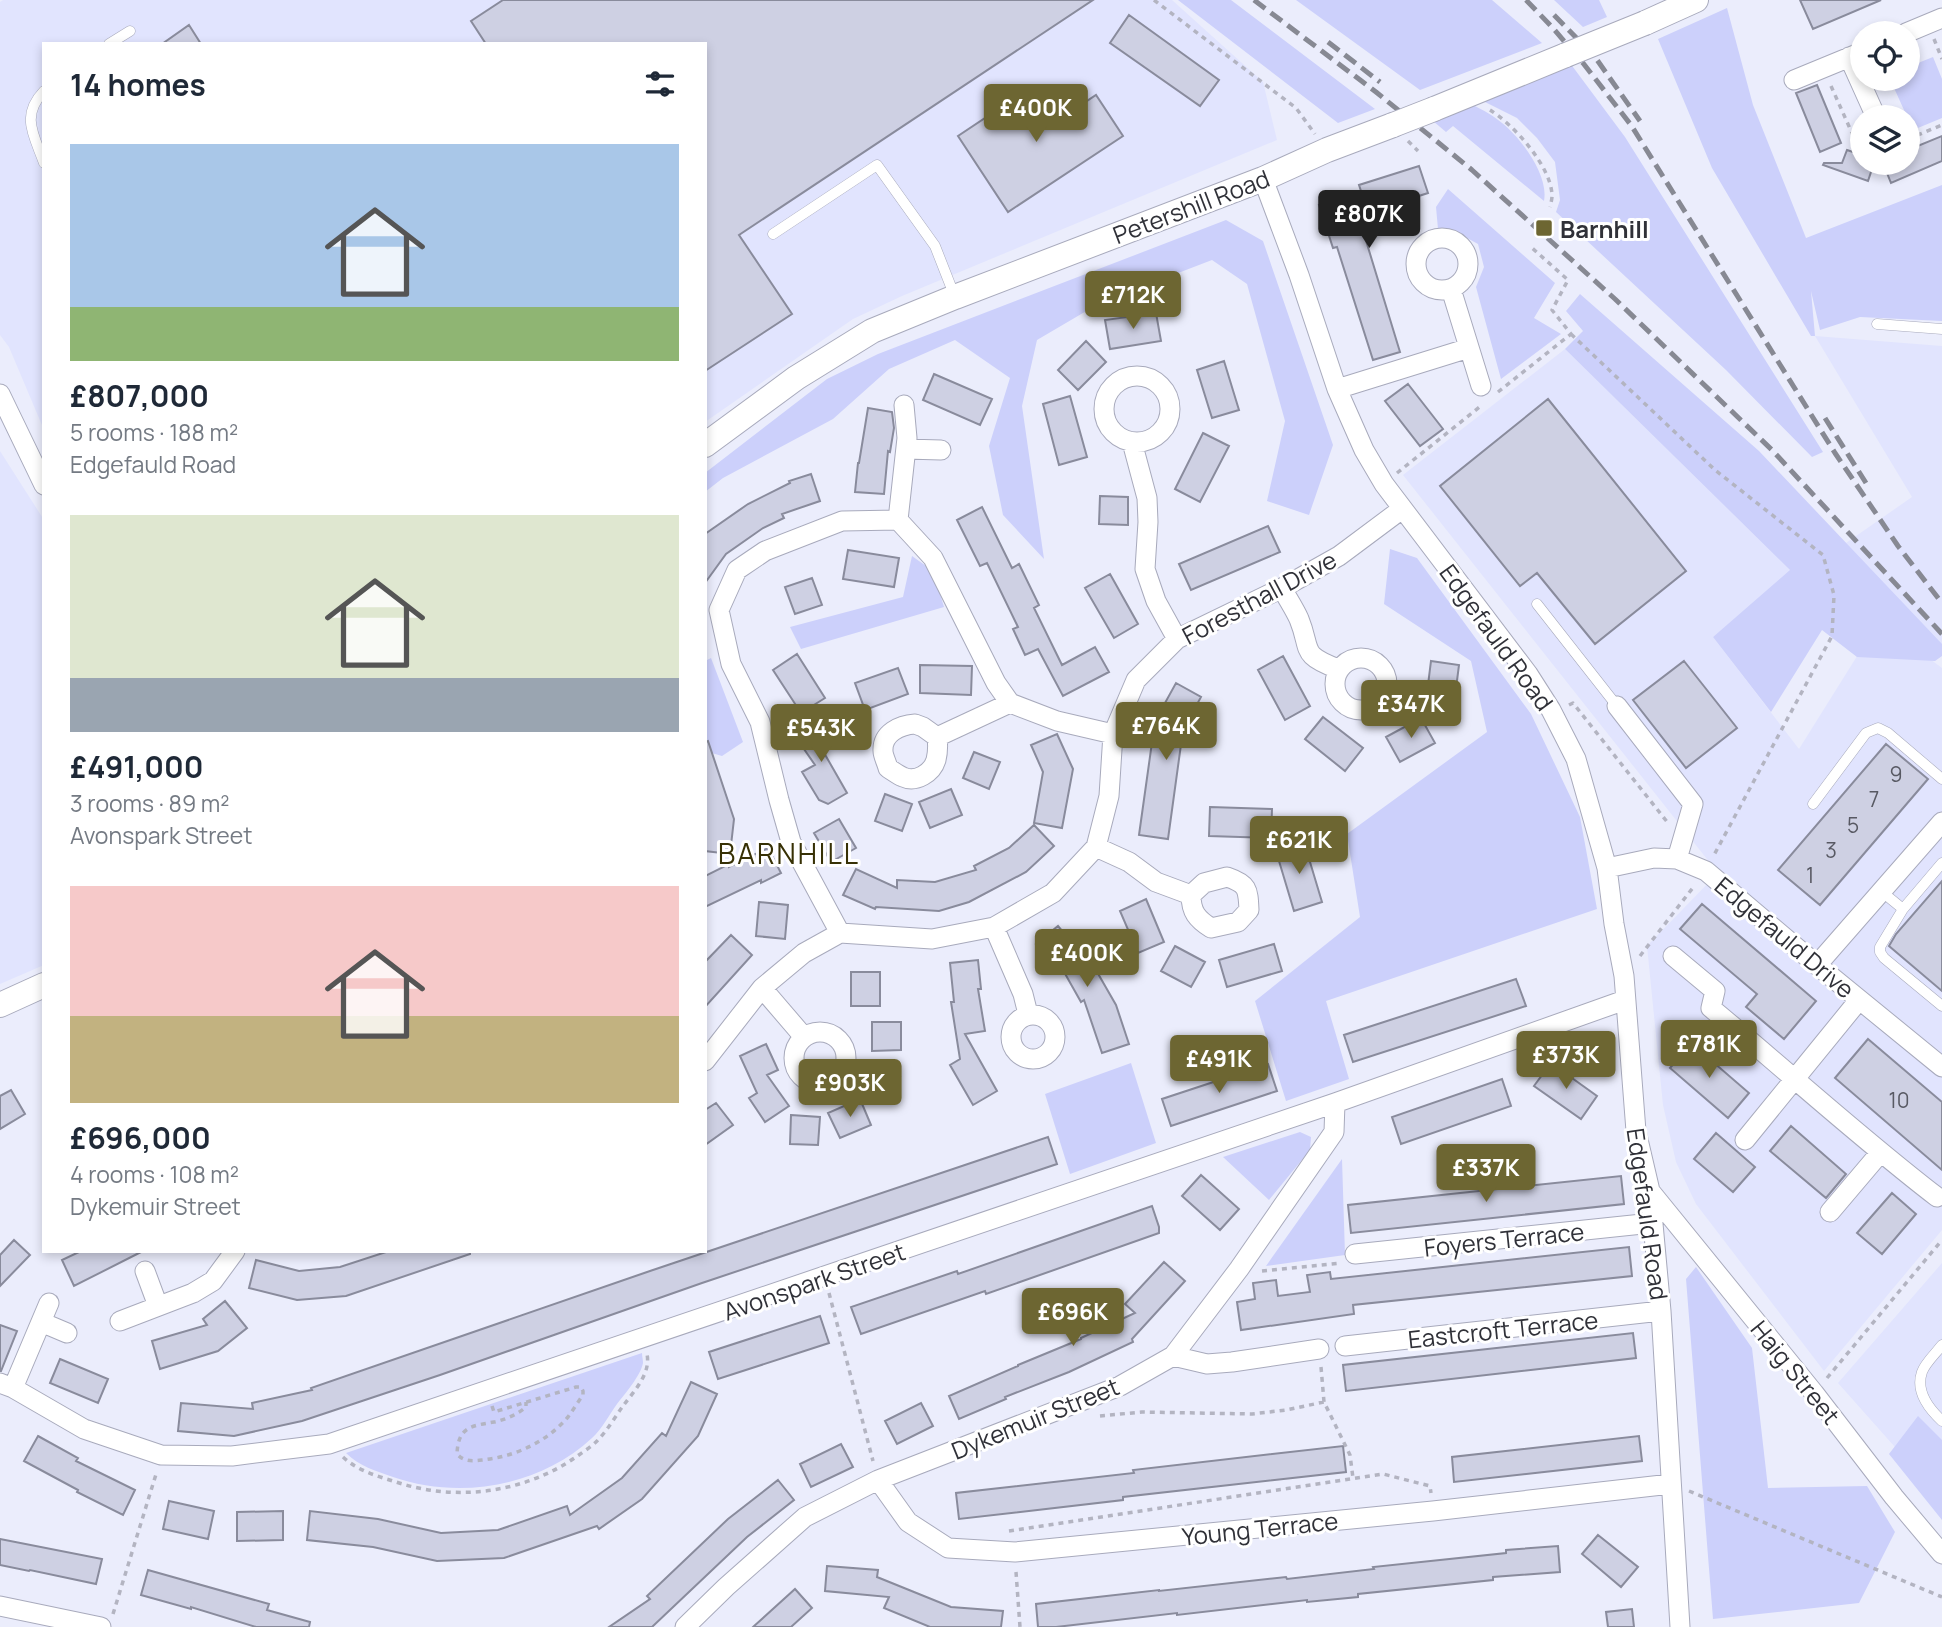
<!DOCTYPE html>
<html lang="en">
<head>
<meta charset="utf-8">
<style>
  body { margin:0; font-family:Manrope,sans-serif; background:#f6f6f7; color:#1f2937; height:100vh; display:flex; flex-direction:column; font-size:26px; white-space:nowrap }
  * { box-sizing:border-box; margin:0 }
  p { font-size:23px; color:#747a83 }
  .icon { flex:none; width:38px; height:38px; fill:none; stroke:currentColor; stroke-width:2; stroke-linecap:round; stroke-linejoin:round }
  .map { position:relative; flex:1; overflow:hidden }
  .drawer { position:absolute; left:42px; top:42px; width:665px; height:1211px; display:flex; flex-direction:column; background:#fff; border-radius:0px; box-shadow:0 4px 10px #0003 }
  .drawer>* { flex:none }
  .controls { position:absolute; left:1850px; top:21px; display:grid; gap:14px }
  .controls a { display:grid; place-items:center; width:70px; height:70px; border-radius:50%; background:#fff; box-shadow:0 4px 10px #0003; font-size:35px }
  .price { position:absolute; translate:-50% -60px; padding:0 16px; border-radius:7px; background:#6d6632; color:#fff; font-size:23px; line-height:46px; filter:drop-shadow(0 2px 4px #0008) }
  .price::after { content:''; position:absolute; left:50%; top:42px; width:21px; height:16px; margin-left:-10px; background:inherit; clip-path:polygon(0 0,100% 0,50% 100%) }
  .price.active { background:#222; color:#fff }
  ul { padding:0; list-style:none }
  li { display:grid; align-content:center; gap:14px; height:371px; padding:0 28px }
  li span { display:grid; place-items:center; height:217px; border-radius:0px; color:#555 }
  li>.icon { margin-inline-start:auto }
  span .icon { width:126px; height:126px; fill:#fffc; stroke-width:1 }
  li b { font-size:30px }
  h2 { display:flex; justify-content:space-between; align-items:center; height:84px; padding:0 28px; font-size:30px }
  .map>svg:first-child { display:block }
  .built { fill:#e1e4fe }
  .green { fill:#ccd0fb }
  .building { fill:#ced0e3; stroke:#898b9c; stroke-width:2 }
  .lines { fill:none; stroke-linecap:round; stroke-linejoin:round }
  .service-casing { stroke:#a8aabc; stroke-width:11 }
  .minor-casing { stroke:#a8aabc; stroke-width:21 }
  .tertiary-casing { stroke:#a8aabc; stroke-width:26 }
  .path { stroke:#b3b4c1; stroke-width:3.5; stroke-dasharray:5 5; stroke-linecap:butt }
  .service { stroke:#fff; stroke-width:10 }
  .minor { stroke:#fff; stroke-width:19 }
  .tertiary { stroke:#fff; stroke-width:24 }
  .rail { stroke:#878993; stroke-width:5; stroke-dasharray:14 7; stroke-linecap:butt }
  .tertiary-bridge-casing { stroke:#a8aabc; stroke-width:26; stroke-linecap:butt }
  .tertiary-bridge { stroke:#fff; stroke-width:24 }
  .poi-dot { fill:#6d6632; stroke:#fff; stroke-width:2.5 }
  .labels { text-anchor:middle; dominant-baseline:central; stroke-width:6; stroke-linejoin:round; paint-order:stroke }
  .number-label { font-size:21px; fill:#585963 }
  .street-label { font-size:24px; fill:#303138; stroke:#fff }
  .poi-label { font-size:24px; font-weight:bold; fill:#303138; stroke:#fff; text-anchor:start }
  .quarter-label { font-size:28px; letter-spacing:2px; fill:#373105; stroke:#fff }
</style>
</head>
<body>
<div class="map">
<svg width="1942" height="1627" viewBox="0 0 1942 1627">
  <rect width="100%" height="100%" fill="#ebedfc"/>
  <!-- built -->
  <path class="built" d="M3 0H1172L1263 82 1277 140 902 296 853 319 705 422V44H44V430L9 347 0 335V2Z
    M1815 336 1942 346V655L1846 543 1912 497Z
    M1565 349 1791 571 1713 637 1799 749 1879 621 1942 668V1230L1824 1371 1696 1204 1676 1162 1663 1105 1647 946 1718 873 1403 475Z
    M0 451 44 520V965L0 984Z
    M1942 1263V1500L1838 1383Z"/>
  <!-- green -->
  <path class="green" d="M1178 0H1231L1375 109 1338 123Z
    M1296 0H1492L1542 43 1420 90Z
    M1554 0H1599L1607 17 1583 27Z
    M1727 8 1753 105 1806 238 1942 185V321L1860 317 1820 330 1811 291 1815 336H1811L1712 168 1658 39Z
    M1933 57 1942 79V118L1913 130 1890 79H1908V67Z
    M1570 63 1625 137 1823 452 1812 457 1726 370 1556 212 1560 200 1555 162 1537 138 1517 118 1483 101Z
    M1473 105C1483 110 1494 116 1502 123 1521 138 1549 175 1544 201L1453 126 1446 132 1433 121Z
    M1448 189 1555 283 1534 318 1561 334 1501 379 1476 287 1484 267 1478 244 1458 233 1438 229 1436 207Z
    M1226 220 1263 241 1333 445 1309 515 1267 501 1285 421 1247 284 1212 260 1100 303 1037 340 1022 406 1044 559 1003 515 989 446 1010 378 955 340 889 369 833 419 723 478 705 492V473L827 379 878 354Z
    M1580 294 1759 451 1942 644V656L1935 661 1857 657 1822 630 1771 712 1713 637 1790 570 1565 349 1583 331 1566 311Z
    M1390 549 1417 558 1531 714 1580 817 1597 909 1326 1001 1349 1079 1286 1101 1255 1001 1360 917 1347 834 1487 732 1471 661 1384 604Z
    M912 556 933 571 944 607 801 649 790 627 903 597Z
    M711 658 743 742 722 756 705 751V661Z
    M1131 1063 1156 1143 1070 1174 1045 1094Z
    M1300 1132 1311 1137 1310 1150 1269 1200 1223 1157Z
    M1342 1159 1345 1255 1266 1266Z
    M1696 1267 1752 1348 1768 1488 1867 1486 1895 1532 1859 1603 1713 1619 1686 1279Z
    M642 1353C642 1356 643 1360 643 1363 641 1375 625 1394 617 1404 609 1415 602 1429 592 1438 539 1487 459 1500 393 1477 376 1471 359 1466 346 1453Z
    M1918 1416 1942 1440V1520L1889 1454Z"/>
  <!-- building -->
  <path class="building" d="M503 0H1093L739 235 792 314 705 371V44H486L471 21Z
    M1800 0H1881L1813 29Z
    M1129 15 1219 80 1200 106 1110 43Z
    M189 25 201 44H162Z
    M1817 85 1841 143 1820 152 1796 93Z
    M1033 86 1057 121 1096 95 1123 136 1008 212 958 136Z
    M1942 136V161L1891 183 1883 163H1908V150Z
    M1847 150 1862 155V163H1874L1868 181 1823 165 1824 163H1842Z
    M1419 166 1428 193 1369 212 1371 218 1360 221 1400 352 1373 360 1337 247 1333 248 1319 205 1361 191 1359 185Z
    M1156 313 1161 341 1110 349 1105 320Z
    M1086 341 1106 362 1078 390 1058 370Z
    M1224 361 1239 410 1212 418 1197 370Z
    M934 374 992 399 980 425 923 400Z
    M1408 384 1443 429 1420 446 1385 401Z
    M1070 396 1087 457 1059 465 1043 404Z
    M1548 399 1686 571 1595 644 1537 573 1520 586 1440 486Z
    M868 408 892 412 894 428 890 452 888 451 884 494 855 492 858 463H859Z
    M1203 433 1229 446 1200 502 1175 489Z
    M811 474 820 501 782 514 784 518 763 528 726 554 705 583V534L748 504 790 483 789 481Z
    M1100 496 1128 497V525L1099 524Z
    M982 507 1012 568 1019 564 1039 605 1034 608 1062 665 1095 647 1109 672 1063 696 1038 649 1025 655 1013 629 1018 627 987 563 980 566 957 520Z
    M1268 526 1280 552 1191 590 1179 564Z
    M848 550 899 558 894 587 843 579Z
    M1110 574 1138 624 1114 638 1085 588Z
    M812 578 822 605 795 614 785 587Z
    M797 654 825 698 801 713 773 670Z
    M1283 656 1310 706 1285 720 1258 670Z
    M1431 661 1459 665 1454 704 1426 701Z
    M1684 661 1737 728 1686 768 1633 700Z
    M920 665 972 666 971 695 920 693Z
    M898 668 908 694 865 710 855 683Z
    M1176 683 1201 697 1183 730 1168 839 1139 835 1155 721Z
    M1323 717 1363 748 1345 771 1305 739Z
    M1421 718 1435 743 1400 762 1386 737Z
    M819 720 835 744 823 751 847 793 828 804 819 800 802 772 815 765 795 736Z
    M1057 734 1073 769 1062 828 1034 823 1043 772 1031 745Z
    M708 741 734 819 730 854 705 851V742Z
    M1886 744 1928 779 1820 905 1778 870Z
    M974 752 1000 762 989 789 963 778Z
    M951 789 962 815 930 828 919 802Z
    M885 794 912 804 902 831 875 821Z
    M1210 807 1272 809 1271 838 1209 836Z
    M839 819 856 848 831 862 814 833Z
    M1034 825 1054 846 1026 872 969 902 939 911 876 907 875 909 843 895 856 869 897 888V880L935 882 976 870 974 866 1009 848Z
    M1304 842 1322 902 1294 911 1276 851Z
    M768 848 781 873 761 883V880L705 907V876L729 864V867Z
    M1942 881V991L1889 946 1896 934Z
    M1146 899 1164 942 1138 953 1120 911Z
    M759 902 788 905 785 939 756 936Z
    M1702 904 1816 1001 1784 1039 1746 1007 1757 994 1680 929Z
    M1058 926 1086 960 1089 958 1116 1005 1129 1044 1102 1053 1084 1000 1081 1002 1059 963 1055 966 1036 944Z
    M731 935 752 955 705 1007V962Z
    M1274 944 1282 971 1227 987 1219 960Z
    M1175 946 1205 962 1191 987 1161 971Z
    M978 960 981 989H978L985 1031 965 1034 997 1091 973 1105 950 1065 960 1059 951 1002H954L950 963Z
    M851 972H880V1006H851Z
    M1516 979 1526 1006 1353 1062 1344 1035Z
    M872 1022H901V1050L872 1051Z
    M1868 1039 1942 1102V1170L1835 1078Z
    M1691 1043 1749 1093 1728 1118 1670 1068Z
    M766 1044 778 1070 767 1075 789 1106 765 1122 749 1098 757 1093 740 1056Z
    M1551 1063 1597 1096 1581 1119 1534 1086Z
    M1268 1064 1277 1091 1171 1126 1162 1099Z
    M874 1066 900 1077 892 1098 865 1087Z
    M1502 1079 1511 1106 1401 1144 1392 1117Z
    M11 1090 25 1114 0 1129V1096Z
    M860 1099 871 1125 840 1138 828 1113Z
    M716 1103 733 1125 705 1145V1110Z
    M791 1115 820 1117 818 1145 790 1144Z
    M1791 1126 1846 1174 1826 1198 1770 1151Z
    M1716 1133 1755 1167 1733 1192 1694 1159Z
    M1048 1137 1057 1164 702 1283 440 1375 302 1421 234 1436 178 1431 181 1403 253 1409 252 1403 312 1390 311 1388 650 1271Z
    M1201 1175 1239 1209 1220 1230 1182 1196Z
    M1621 1176 1624 1204 1351 1233 1348 1205Z
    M1892 1193 1916 1214 1882 1254 1857 1233Z
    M1152 1206 1159 1227V1233L986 1294 985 1291 861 1334 851 1307 957 1271 958 1274Z
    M14 1240 30 1255 0 1286V1255Z
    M1629 1247 1632 1276 1353 1305 1354 1314 1241 1330 1237 1302 1255 1299 1253 1283 1276 1280 1278 1296 1310 1292 1307 1275 1330 1272 1331 1279Z
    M81 1251H143L74 1286 62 1260Z
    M389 1251H470V1254L346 1296 297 1300 249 1288 256 1260 299 1271 340 1267Z
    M1164 1262 1185 1281 1132 1339 1133 1342 1069 1372 1005 1397 1006 1399 959 1419 949 1396 1018 1366V1365L1081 1339V1338L1135 1313 1125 1304Z
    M225 1301 247 1328 218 1351 160 1369 152 1341 207 1325 203 1319Z
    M820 1316 829 1343 718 1379 709 1352Z
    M0 1325 17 1331 1 1371H0Z
    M1633 1333 1636 1358 1346 1391 1343 1365Z
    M60 1359 108 1379 98 1403 50 1383Z
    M691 1382 717 1394 698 1436 642 1499 599 1529 597 1526 504 1558 437 1561 373 1547 307 1540 310 1511 378 1519 441 1533 498 1530 567 1506 570 1515 622 1478 662 1433 666 1436Z
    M921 1403 933 1426 897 1444 885 1421Z
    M38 1436 78 1458 76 1461 135 1490 123 1515 77 1492 78 1490 24 1461Z
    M1639 1436 1642 1461 1454 1482 1452 1457Z
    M841 1444 853 1467 811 1487 800 1464Z
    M1343 1446 1346 1472 1123 1497V1500L959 1519 956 1493 1134 1473 1133 1470Z
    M778 1480 794 1500 747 1537 652 1627H609L650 1599 647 1596 728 1519Z
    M169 1501 214 1511 208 1539 163 1529Z
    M283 1511V1540L237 1541V1512Z
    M1598 1535 1638 1567 1621 1587 1582 1554Z
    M0 1539 102 1559 96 1584 30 1570 29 1571 0 1565Z
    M1558 1546 1560 1572 1493 1577V1580L1358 1594V1597L1307 1602V1600L1177 1615V1613L1056 1627H1038L1036 1604 1159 1590V1591L1286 1577 1287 1579 1374 1569 1373 1567 1506 1553V1550Z
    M827 1566 878 1570 877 1577 951 1607 1003 1611 1001 1627H930L884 1608 889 1597 825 1591Z
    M148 1570 269 1604 267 1610 310 1622 309 1627H256L191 1607V1609L141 1595Z
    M795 1589 812 1608 791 1627H753Z
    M1632 1609 1634 1627H1608L1606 1612Z"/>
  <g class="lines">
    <!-- service casing -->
    <g class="service-casing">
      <path id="service" d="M109 44 130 31
        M44 91C20 116 34 135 44 163
        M773 234 877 165 935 246 955 297
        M1877 324 1942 329
        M1537 604 1617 706
        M1813 804 1866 733 1878 728 1888 733 1942 779
        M1942 863 1903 909 1880 947V952L1884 958 1942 1006
        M1881 891 1903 909
        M1942 1345C1936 1353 1925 1363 1922 1372 1915 1392 1929 1409 1942 1421"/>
    </g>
    <!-- minor casing -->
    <g class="minor-casing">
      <path id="minor" d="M1906 33 1942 18
        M1849 57 1876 117
        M1794 80 1862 52
        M1263 179 1299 275 1337 389 1364 450 1384 484 1528 674 1551 710 1576 759 1607 868 1614 924 1624 976 1636 1131 1650 1191 1661 1311 1680 1627
        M1416 264a26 26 0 1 1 52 0a26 26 0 1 1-52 0Z
        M1451 289 1481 386
        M1104 409a33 33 0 1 1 66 0a33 33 0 1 1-66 0Z
        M1337 389 1469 348
        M0 394 44 485
        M1132 442 1147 498 1148 522 1145 569 1156 601 1177 639
        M906 449 941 450
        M898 520 907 438 904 405
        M1282 588C1287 598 1294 608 1299 619 1312 651 1299 654 1338 669
        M1335 684a26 26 0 1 1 52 0a26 26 0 1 1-52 0Z
        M1617 706 1693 804 1677 859
        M915 724 923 727 937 737C938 745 938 752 936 760 932 773 916 783 903 777 898 775 893 771 888 768 887 763 883 756 883 751 882 733 900 725 915 724Z
        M937 737 1010 703
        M1096 847 1129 862 1156 882 1191 895
        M1607 868 1654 858 1677 859 1706 871 1817 965 1942 1067
        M1227 877C1248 884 1248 889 1249 910L1238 922 1211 928C1197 919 1191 912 1191 895L1204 883Z
        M994 927 1023 994 1028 1014
        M840 933 791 842 779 800 760 722 731 664 719 610 737 570 765 551 842 521 898 520 933 558 996 683 1010 703 1057 721 1113 734
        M1673 956 1715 991 1711 1008C1787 1071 1859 1137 1937 1197
        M1817 965 1942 822
        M762 988 804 1037
        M1011 1037a22 22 0 1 1 44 0a22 22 0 1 1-44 0Z
        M794 1058a26 26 0 1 1 52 0a26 26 0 1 1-52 0Z
        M705 1061 762 988 804 953 840 933 932 939 994 927 1053 893 1096 847 1109 796 1113 734 1136 680 1177 639 1282 588 1339 556 1402 509
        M1745 1140 1859 1000
        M1650 1191 1814 1393 1894 1497 1942 1554
        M1830 1212 1880 1153
        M1355 1254 1652 1223
        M145 1271 158 1306
        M120 1321 193 1293 213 1281 235 1251
        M41 1322 67 1333
        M1345 1346 1661 1311
        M1173 1356 1207 1364 1232 1362 1319 1349
        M0 1383 13 1388 84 1429 161 1455 232 1456 329 1444 1335 1103 1625 1000
        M13 1388 49 1303
        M878 1480 908 1522 948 1548 1015 1552 1433 1511 1671 1484
        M0 1606 101 1627
        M685 1627 726 1587 805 1517 878 1480 1120 1386 1173 1356 1239 1269 1334 1132 1335 1103"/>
    </g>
    <!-- tertiary casing -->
    <g class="tertiary-casing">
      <path id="tertiary" d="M1645 23 1696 0
        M1434 109 1566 55
        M705 445 796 378 872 331 955 297 1263 179 1327 150 1393 125
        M0 1005 44 985"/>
    </g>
    <!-- path -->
    <path class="path" d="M1154 0 1296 108 1315 134
      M1934 39 1942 59
      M1831 86 1856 142 1862 144
      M1490 110C1513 124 1552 167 1552 196 1552 199 1551 203 1550 207
      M1908 139 1942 125
      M1408 141 1418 151
      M1571 334 1715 470 1823 555 1834 595 1832 636 1714 855
      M1498 392 1571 334 1552 310 1568 280 1531 247
      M1397 473 1482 405
      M1569 705 1573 703 1668 823
      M1640 956 1695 885
      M1262 1271 1341 1263
      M829 1293 873 1461
      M1321 1367 1324 1402 1350 1455 1353 1478
      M1827 1378 1942 1240
      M492 1406 494 1412 576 1387H581L583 1391V1395C578 1402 573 1410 568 1417 547 1442 514 1457 482 1460 473 1461 464 1462 457 1454 458 1426 472 1426 494 1422 505 1420 518 1414 526 1407V1402
      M1100 1416 1142 1412 1252 1414 1286 1410 1324 1402
      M343 1457C358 1471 377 1476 396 1482 456 1502 524 1493 576 1457 583 1452 591 1447 597 1441 607 1431 615 1417 623 1406 634 1391 651 1374 647 1354
      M1689 1491 1942 1597
      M1009 1531 1383 1474 1430 1486 1431 1493
      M1016 1572 1020 1627
      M113 1614 157 1471"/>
    <!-- service -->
    <use href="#service" class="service"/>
    <!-- minor -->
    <use href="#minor" class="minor"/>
    <!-- tertiary -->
    <use href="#tertiary" class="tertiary"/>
    <!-- rail -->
    <path class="rail" d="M1254 0 1376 92 1472 170 1615 299 1772 450 1942 634
      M1526 0 1552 27 1583 63 1631 125 1835 453 1898 546 1942 603
      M1554 15 1595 57 1640 121
      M1328 42 1380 82
      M1825 418 1866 483"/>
    <!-- tertiary-bridge casing -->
    <g class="tertiary-bridge-casing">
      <path id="tertiary-bridge" d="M1566 55 1645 23
        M1393 125 1434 109"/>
    </g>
    <!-- tertiary-bridge -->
    <use href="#tertiary-bridge" class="tertiary-bridge"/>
  </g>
  <!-- markers -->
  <rect class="poi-dot" x="1535" y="219" width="18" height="18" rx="3.5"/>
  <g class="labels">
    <!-- number labels -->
    <g class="number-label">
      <text x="1896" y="774">9</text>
      <text x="1874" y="799">7</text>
      <text x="1853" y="825">5</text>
      <text x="1831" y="850">3</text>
      <text x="1810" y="875">1</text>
      <text x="1899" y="1100">10</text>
    </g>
    <!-- street labels -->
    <g class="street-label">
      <text transform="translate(1191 206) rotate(-21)">Petershill Road</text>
      <text transform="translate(1259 597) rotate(-28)">Foresthall Drive</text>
      <text transform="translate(1497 637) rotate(54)">Edgefauld Road</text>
      <text transform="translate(1785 937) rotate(40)">Edgefauld Drive</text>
      <text transform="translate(1648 1214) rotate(82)">Edgefauld Road</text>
      <text transform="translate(1504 1239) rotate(-6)">Foyers Terrace</text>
      <text transform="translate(814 1281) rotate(-19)">Avonspark Street</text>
      <text transform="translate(1503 1329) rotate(-6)">Eastcroft Terrace</text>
      <text transform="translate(1796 1372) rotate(51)">Haig Street</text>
      <text transform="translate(1035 1418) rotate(-22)">Dykemuir Street</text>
      <text transform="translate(1260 1528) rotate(-6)">Young Terrace</text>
    </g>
    <!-- poi labels -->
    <g class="poi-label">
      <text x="1560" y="228">Barnhill</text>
    </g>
    <!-- quarter labels -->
    <g class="quarter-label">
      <text x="789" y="853">BARNHILL</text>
    </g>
  </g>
</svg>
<div class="controls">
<a><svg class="icon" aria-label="locate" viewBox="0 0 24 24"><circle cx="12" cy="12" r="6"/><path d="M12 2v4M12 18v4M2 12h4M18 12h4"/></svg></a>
<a><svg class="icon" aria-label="layers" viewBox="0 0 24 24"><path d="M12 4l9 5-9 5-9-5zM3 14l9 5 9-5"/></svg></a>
</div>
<b class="price" style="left:1036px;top:144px">£400K</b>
<b class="price active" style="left:1369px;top:250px">£807K</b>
<b class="price" style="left:1133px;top:331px">£712K</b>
<b class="price" style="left:1411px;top:740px">£347K</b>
<b class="price" style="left:1166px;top:762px">£764K</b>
<b class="price" style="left:821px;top:764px">£543K</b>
<b class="price" style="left:1299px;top:876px">£621K</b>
<b class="price" style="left:1087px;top:989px">£400K</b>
<b class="price" style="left:1709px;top:1080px">£781K</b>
<b class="price" style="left:1566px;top:1091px">£373K</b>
<b class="price" style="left:1219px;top:1095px">£491K</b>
<b class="price" style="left:850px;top:1119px">£903K</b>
<b class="price" style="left:1486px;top:1204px">£337K</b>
<b class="price" style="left:1073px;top:1348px">£696K</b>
<section class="drawer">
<h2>14 homes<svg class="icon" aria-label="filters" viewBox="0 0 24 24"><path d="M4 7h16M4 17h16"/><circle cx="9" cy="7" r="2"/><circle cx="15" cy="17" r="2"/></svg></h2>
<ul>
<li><span style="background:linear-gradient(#a9c7e8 75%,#8fb573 0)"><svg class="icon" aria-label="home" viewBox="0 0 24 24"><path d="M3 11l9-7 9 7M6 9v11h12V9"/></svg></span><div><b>£807,000</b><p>5 rooms · 188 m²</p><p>Edgefauld Road</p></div></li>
<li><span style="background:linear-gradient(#dfe7d0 75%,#9aa5b1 0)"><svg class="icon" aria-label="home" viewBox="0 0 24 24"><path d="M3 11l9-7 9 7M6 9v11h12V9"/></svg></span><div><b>£491,000</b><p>3 rooms · 89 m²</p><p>Avonspark Street</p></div></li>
<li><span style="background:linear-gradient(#f6c9c9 60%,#c2b280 0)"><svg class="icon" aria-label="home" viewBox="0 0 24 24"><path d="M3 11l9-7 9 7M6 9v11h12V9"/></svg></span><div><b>£696,000</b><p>4 rooms · 108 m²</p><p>Dykemuir Street</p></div></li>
</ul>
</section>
</div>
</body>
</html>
